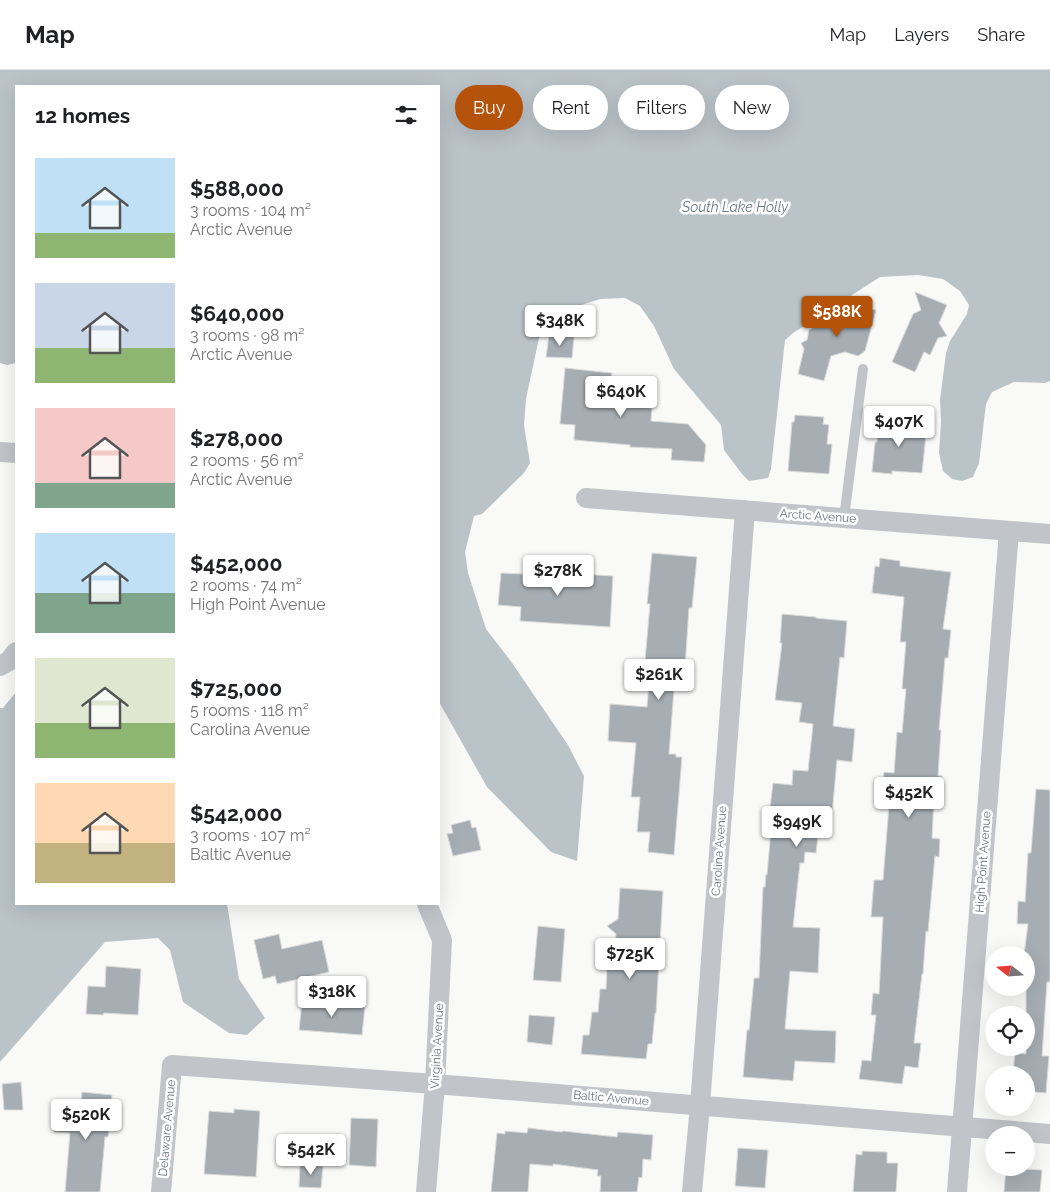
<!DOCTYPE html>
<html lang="en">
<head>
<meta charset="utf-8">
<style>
  body { margin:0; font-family:Raleway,sans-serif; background:#f2f2f2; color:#202124; height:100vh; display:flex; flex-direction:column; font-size:19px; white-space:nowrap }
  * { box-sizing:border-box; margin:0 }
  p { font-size:16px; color:#757577 }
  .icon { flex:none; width:28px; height:28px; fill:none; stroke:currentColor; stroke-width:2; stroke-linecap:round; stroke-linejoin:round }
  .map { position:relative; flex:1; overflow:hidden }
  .drawer { position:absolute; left:15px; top:15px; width:425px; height:820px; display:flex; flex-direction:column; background:#fff; border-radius:0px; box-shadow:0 5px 20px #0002 }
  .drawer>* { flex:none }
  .banner { position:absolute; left:455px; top:15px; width:475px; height:45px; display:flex; gap:10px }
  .needle { width:32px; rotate:287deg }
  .controls { position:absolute; left:985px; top:876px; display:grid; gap:10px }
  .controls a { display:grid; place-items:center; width:50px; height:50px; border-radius:50%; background:#fff; box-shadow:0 5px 20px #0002; font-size:25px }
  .price { position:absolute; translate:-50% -42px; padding:0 11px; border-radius:5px; background:#fff; color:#222; font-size:16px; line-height:32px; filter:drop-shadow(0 1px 2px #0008) }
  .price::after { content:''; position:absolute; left:50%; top:30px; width:15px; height:11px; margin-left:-8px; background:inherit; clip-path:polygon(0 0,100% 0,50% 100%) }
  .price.selected { background:#b45309; color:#fff }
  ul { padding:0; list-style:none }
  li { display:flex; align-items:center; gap:15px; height:125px; padding:0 20px }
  li span { display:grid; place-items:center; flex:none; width:140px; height:100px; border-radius:0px; color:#555 }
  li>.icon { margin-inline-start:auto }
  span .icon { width:60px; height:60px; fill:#fffc; stroke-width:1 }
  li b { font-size:21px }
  h2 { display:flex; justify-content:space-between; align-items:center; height:60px; padding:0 20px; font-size:21px }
  .tag { padding:0 18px; border-radius:22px; background:#fff; box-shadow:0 5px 20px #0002; font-size:18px; line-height:45px }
  .tag.selected { background:#b45309; color:#fff }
  header { display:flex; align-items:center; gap:30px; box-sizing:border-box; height:70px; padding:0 25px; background:#fff; border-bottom:1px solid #e0e0e0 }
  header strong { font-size:24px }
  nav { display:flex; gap:28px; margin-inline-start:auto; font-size:18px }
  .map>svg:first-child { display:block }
  .water { fill:#bac3c8 }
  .building { fill:#a6aeb4; stroke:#dbdbda }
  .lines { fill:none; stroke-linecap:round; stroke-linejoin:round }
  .lane { stroke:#c1c5c9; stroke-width:10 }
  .street { stroke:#c1c5c9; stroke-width:20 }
  .labels { text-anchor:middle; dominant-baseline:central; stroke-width:5; stroke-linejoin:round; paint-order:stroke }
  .street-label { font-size:12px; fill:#667480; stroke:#fff }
  .water-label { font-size:14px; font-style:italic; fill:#677881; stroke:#fff }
</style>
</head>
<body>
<header>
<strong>Map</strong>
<nav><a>Map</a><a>Layers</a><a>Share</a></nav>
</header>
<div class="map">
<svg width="1050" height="1122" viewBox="0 0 1050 1122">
  <rect width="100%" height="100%" fill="#f9f9f8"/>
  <!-- water -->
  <path class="water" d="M0 0H1050V311L1045 313 1014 312 992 322 986 334 979 393 973 407 962 411 952 409 943 401 939 383 941 351 940 330 946 283 950 271 967 244 969 235 960 221 943 209 918 205 880 207 793 263 785 270 771 399 768 408 749 411 742 404 724 380 721 355 674 299 654 256 640 236 625 228 600 229 572 238 552 250 539 268 526 329 524 355 530 393 524 403 482 444 474 446 465 482 468 503 486 559 510 590 568 675 584 706 577 791 551 782 487 717 439 632V16H16V293L7 295 0 293Z
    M16 622V834H227L239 909 265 948 247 965 229 963 183 932 170 880 158 868 105 872 0 992V638H3Z"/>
  <!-- building -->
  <path class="building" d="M915 222 947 235 939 253 947 266 938 268 930 285 924 282 915 302 892 292 913 244 921 240Z
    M854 227 872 232 870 239 876 240 865 281 858 286 845 282 831 286 824 311 798 304 804 279 801 273 807 270 809 260 851 236Z
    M549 265 574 267 572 288 546 287Z
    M565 298 612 303 610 319 626 321 624 336 652 338 651 351 688 354 706 375 704 392 671 390 672 379 630 377V375L574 370 575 355 560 354Z
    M795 345 824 347 823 354 829 355 827 374H832L829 404 788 401 792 352H794Z
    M878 351 927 355 922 403 892 401V404L872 402 875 372H877Z
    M652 483 697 487 692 538H689L685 598H682V609H679L678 619H674L669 684H676V687H682L674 785 648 782 650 762H637L640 727H631L636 673 608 671 610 634 647 637 650 602H644L650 534H647Z
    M880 488 900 491V496L951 502 943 559 951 560 948 588H945L939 660H941L938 706H942L940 728H934L932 768 940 769 939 787 935 786 928 862 926 861 923 904H922L914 973H921L918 998 905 996 902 1014 859 1009 862 990 871 991 876 945H871L873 923 879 924 883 847H871L874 810H883L889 735 881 734 884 702 894 703 897 662 902 663 906 619H902L906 572H900L904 527 872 523 875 496 879 497Z
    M524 495 551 497 550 502 613 506 610 557 520 551 521 537 498 535 501 503 524 504Z
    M782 544 816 547V548L847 551 844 588 840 587 833 656 855 659 852 692 837 690 830 767 818 766 816 783 805 782 804 793H800L793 857 820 858 818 903 790 901 785 959 836 961 835 993 795 991 793 1011 743 1007 747 960H749L754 908H759L763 817H765L766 804 767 805 773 738H770L773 713 792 715 793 700 808 701 813 654 799 652 802 633 775 630 782 573H780Z
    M1036 719 1050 720V912H1047L1042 986H1049L1046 1023 1026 1021V1005H1013L1015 983 1026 984V885H1024L1028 854H1017L1018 831 1025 832 1028 783H1031Z
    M470 750 472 758 476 757 481 780 453 786 447 764 453 763 451 755Z
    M620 818 663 821 656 943H655L652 974H648L646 989 581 984 583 965H589L592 942H598L600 919H606L607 899 613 900 616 864 607 856 618 849Z
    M538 856 565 859 561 912 533 910Z
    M279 864 282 879 322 870 329 902 277 914 275 906 263 909 254 870Z
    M106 896 141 899 138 945 104 943 103 945 86 944 88 916 105 917Z
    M302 931 365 936 362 965 299 960Z
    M529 945 555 947 552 975 527 972Z
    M21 1012 23 1040H4L2 1014Z
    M82 1022 112 1025 108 1067H105L100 1122H65L70 1063 54 1062 55 1044 67 1045 68 1038 80 1039Z
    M234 1039 260 1041 256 1107 204 1104 209 1041 234 1043Z
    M351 1048 378 1049 376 1097 349 1095Z
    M528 1058 562 1062 563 1061 617 1067 618 1062 653 1065 651 1090 643 1089 642 1108 639 1107 637 1122H600L601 1106H597L598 1100 553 1094V1096L530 1094 528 1122H491L497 1063 505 1064V1061L527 1063Z
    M738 1078 768 1080 765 1118 735 1116Z
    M862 1081 887 1082V1093H898L896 1122H853L856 1084 862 1085Z
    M300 1095 323 1096 321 1118 299 1117Z
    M1006 1098 1042 1100 1040 1122H1004Z"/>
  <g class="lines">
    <!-- lane -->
    <path class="lane" d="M844 448 863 299"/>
    <!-- street -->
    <path class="street" d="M0 382 16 383
      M586 428 1050 464
      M0 596 9 591 16 582
      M161 1122 172 995 435 1014 1050 1064
      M426 1122 435 1014 442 870 427 834
      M692 1122 700 1035 745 440
      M957 1122 1009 461"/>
  </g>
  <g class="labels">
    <!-- street labels -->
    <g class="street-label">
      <text transform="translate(818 446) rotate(4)">Arctic Avenue</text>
      <text transform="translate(719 781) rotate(-86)">Carolina Avenue</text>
      <text transform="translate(983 792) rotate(-86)">High Point Avenue</text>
      <text transform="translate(437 976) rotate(-87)">Virginia Avenue</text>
      <text transform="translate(611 1028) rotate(5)">Baltic Avenue</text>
      <text transform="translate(167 1058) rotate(-85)">Delaware Avenue</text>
    </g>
    <!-- water labels -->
    <g class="water-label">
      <text x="735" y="137">South Lake Holly</text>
    </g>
  </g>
</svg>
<div class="controls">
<a><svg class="needle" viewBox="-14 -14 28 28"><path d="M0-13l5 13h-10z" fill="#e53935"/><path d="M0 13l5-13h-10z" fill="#757577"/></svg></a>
<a><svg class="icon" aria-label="locate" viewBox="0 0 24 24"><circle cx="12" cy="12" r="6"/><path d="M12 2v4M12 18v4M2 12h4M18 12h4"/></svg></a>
<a>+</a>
<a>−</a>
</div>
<b class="price selected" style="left:837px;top:268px">$588K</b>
<b class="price" style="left:560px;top:277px">$348K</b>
<b class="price" style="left:621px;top:348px">$640K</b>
<b class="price" style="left:899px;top:378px">$407K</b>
<b class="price" style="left:558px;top:527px">$278K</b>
<b class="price" style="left:659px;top:631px">$261K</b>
<b class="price" style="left:909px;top:749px">$452K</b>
<b class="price" style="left:797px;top:778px">$949K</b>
<b class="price" style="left:630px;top:910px">$725K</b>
<b class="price" style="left:332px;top:948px">$318K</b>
<b class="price" style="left:86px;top:1071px">$520K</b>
<b class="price" style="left:311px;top:1106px">$542K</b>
<div class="banner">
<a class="tag selected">Buy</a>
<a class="tag">Rent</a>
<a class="tag">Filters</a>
<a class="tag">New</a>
</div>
<section class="drawer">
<h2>12 homes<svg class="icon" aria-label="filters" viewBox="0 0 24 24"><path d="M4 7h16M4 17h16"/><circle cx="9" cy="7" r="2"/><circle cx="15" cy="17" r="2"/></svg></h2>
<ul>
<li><span style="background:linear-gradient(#bfe0f5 75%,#8fb573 0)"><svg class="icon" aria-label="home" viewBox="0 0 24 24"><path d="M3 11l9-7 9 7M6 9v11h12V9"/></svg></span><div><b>$588,000</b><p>3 rooms · 104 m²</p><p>Arctic Avenue</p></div></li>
<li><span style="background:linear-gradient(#c9d6e8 65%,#8fb573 0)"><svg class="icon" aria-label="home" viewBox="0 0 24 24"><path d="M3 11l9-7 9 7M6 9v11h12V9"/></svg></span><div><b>$640,000</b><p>3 rooms · 98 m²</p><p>Arctic Avenue</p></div></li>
<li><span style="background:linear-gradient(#f6c9c9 75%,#7fa58c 0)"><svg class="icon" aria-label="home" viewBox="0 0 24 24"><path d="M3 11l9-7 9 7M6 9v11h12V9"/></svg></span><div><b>$278,000</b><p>2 rooms · 56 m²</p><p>Arctic Avenue</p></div></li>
<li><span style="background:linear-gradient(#bfe0f5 60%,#7fa58c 0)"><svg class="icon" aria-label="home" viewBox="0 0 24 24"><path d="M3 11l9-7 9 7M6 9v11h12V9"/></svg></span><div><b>$452,000</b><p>2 rooms · 74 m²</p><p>High Point Avenue</p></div></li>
<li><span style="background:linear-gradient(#dfe7d0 65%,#8fb573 0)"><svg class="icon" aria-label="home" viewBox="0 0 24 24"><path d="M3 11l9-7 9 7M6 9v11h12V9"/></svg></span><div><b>$725,000</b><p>5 rooms · 118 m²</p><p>Carolina Avenue</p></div></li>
<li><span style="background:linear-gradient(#ffd9b3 60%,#c2b280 0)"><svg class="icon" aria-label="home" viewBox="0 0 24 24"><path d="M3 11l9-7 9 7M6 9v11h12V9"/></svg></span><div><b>$542,000</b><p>3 rooms · 107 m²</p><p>Baltic Avenue</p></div></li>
</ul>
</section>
</div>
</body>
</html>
